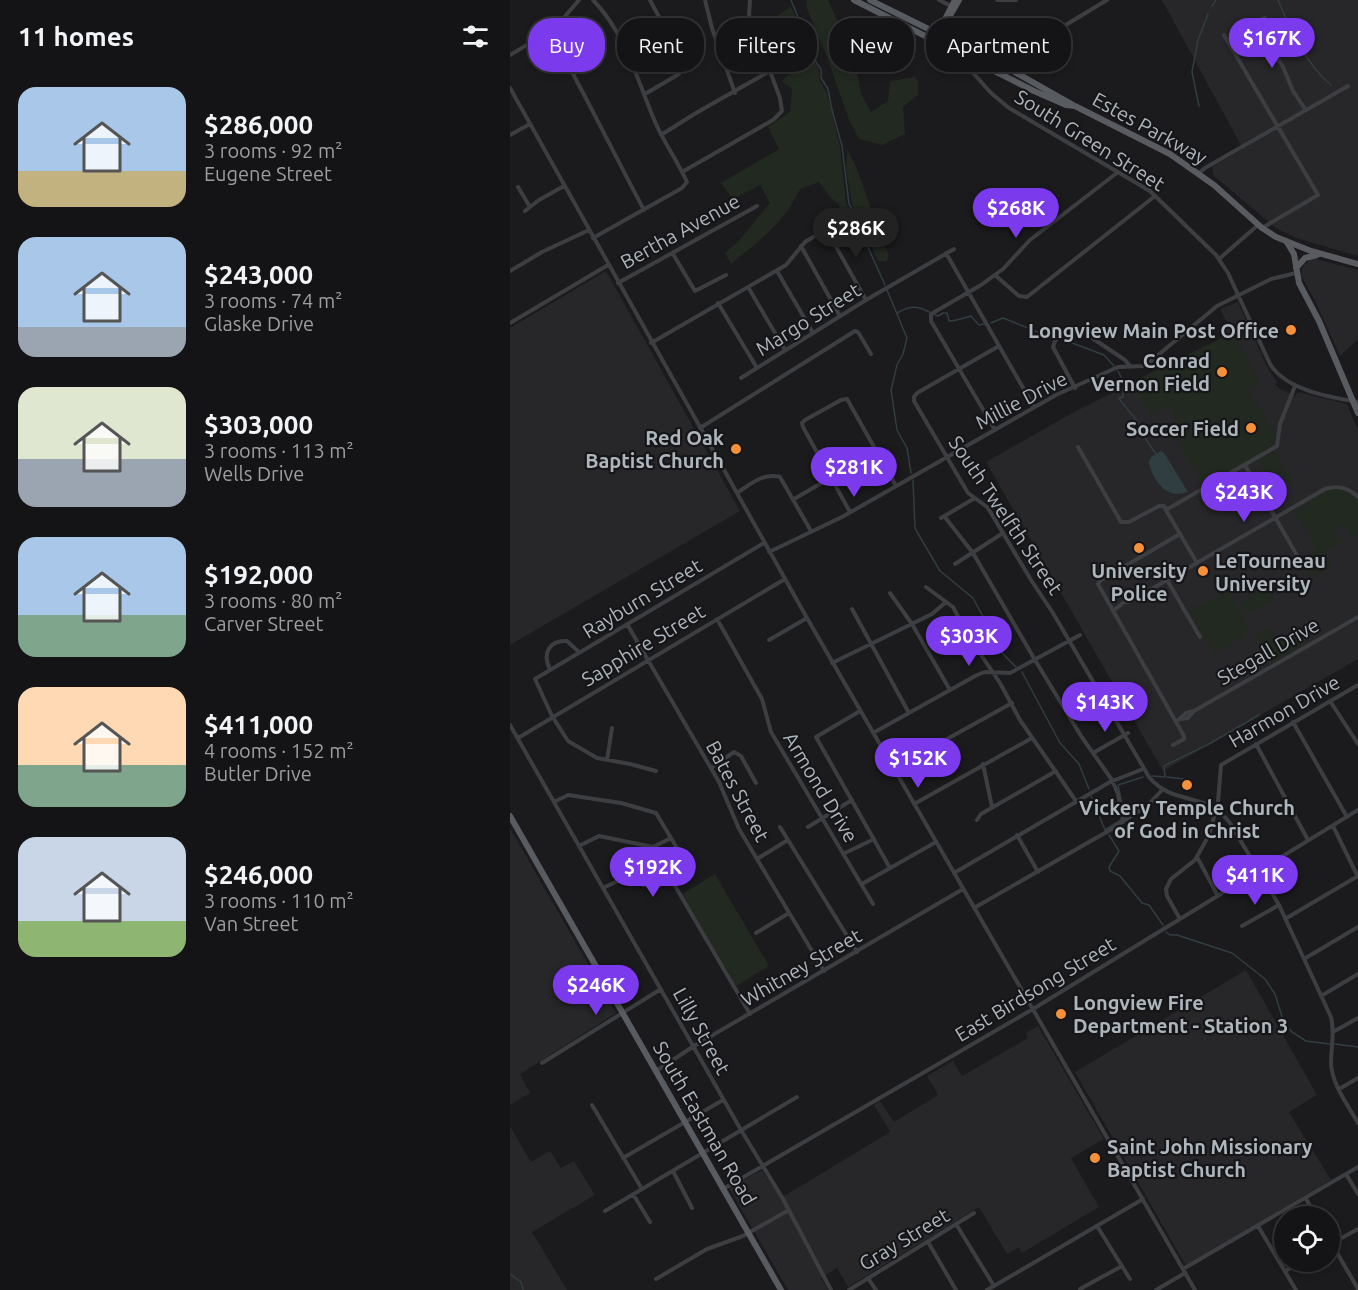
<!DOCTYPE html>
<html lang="en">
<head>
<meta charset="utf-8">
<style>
  body { margin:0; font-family:Ubuntu,sans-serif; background:#1d1d1f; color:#f1f3f6; height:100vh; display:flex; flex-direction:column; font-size:22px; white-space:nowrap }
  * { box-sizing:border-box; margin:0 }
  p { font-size:20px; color:#9d9ea1 }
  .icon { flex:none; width:33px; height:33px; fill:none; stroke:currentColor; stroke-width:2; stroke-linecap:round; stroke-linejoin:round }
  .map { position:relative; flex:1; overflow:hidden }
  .side { display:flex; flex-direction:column; background:#141416; width:510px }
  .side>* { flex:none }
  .banner { position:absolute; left:18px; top:18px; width:570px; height:54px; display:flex; gap:12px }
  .controls { position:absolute; left:764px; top:1206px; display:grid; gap:12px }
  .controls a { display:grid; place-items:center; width:66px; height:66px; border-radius:50%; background:#141416; box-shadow:0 3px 9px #0003,0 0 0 2px #333335; font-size:30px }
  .price { position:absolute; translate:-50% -51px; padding:0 14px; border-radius:21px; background:#7c3aed; color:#fff; font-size:20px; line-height:39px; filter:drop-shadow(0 2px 3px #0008) }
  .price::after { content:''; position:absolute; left:50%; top:36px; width:18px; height:14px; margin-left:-9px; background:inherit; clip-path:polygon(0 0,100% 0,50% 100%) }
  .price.active { background:#222; color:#fff }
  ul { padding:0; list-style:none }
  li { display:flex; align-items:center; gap:18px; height:150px; padding:0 18px }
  li span { display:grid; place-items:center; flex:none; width:168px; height:120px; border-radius:18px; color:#555 }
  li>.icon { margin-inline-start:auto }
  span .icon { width:72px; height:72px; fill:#fffc; stroke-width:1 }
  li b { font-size:26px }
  h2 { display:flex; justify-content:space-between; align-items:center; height:72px; padding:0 18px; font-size:26px }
  .tag { padding:0 21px; border-radius:24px; background:#141416; box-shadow:0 3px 9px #0003,0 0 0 2px #333335; font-size:21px; line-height:54px }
  .tag.active { background:#7c3aed; color:#fff }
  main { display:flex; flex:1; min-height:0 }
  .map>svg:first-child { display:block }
  .built { fill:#27272a }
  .green { fill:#212920 }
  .water { fill:#303e42 }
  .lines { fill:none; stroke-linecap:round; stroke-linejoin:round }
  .stream { stroke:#303e42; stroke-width:1.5 }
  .minor { stroke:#3c3e42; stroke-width:4 }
  .major { stroke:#585c61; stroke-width:6 }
  .poi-dot { fill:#f6903a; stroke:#161618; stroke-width:2 }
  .labels { text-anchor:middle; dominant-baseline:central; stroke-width:4.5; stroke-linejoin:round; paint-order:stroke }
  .street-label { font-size:20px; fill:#adb5bd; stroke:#161618 }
  .poi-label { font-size:20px; font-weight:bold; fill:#adb5bd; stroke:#161618; text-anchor:end }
</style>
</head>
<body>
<main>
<section class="side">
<h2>11 homes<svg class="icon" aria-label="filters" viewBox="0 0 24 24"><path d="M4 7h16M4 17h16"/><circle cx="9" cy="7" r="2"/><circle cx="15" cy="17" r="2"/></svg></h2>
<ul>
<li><span style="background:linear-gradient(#a9c7e8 70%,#c2b280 0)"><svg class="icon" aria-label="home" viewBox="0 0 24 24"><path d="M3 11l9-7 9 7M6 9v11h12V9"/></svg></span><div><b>$286,000</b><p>3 rooms · 92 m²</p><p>Eugene Street</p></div></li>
<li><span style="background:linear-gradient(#a9c7e8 75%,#9aa5b1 0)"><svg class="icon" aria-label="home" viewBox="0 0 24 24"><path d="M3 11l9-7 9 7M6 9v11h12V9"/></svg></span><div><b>$243,000</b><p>3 rooms · 74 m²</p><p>Glaske Drive</p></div></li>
<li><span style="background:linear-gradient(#dfe7d0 60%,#9aa5b1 0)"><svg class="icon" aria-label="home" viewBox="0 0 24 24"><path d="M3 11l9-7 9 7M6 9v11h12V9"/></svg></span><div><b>$303,000</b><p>3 rooms · 113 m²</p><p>Wells Drive</p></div></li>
<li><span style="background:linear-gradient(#a9c7e8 65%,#7fa58c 0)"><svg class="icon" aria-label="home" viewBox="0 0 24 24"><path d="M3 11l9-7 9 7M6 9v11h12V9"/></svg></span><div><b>$192,000</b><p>3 rooms · 80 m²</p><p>Carver Street</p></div></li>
<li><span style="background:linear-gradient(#ffd9b3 65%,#7fa58c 0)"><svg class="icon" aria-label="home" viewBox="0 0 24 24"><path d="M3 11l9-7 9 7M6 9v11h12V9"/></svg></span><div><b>$411,000</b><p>4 rooms · 152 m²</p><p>Butler Drive</p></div></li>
<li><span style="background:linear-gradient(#c9d6e8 70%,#8fb573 0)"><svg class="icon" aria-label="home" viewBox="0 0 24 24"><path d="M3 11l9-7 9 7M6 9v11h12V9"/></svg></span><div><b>$246,000</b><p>3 rooms · 110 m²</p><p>Van Street</p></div></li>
</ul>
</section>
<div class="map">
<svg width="848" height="1290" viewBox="0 0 848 1290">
  <rect width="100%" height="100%" fill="#1b1b1d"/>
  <!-- built -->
  <path class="built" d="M652 0H848V256L786 238 766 228 703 175 702 167 733 149Z
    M802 258 848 270V339L830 356 805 301 791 275 792 267Z
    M96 271 230 511 0 645V328Z
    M728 302 757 367 767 382 765 384 770 389 785 396 788 392 837 404 848 430V659L653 771 476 462 564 412 716 336 709 329 718 324 710 309Z
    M0 828 106 1013 10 1074 20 1093 0 1105Z
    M736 970 807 1095 779 1112 821 1180 676 1266 565 1072Z
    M528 1026 594 1139 561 1158 589 1207 512 1253 509 1247 497 1254 469 1207 338 1287 327 1268 311 1278 318 1290H278L219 1188 252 1170 271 1198 380 1132 364 1105 370 1101 384 1122 428 1095 417 1076 443 1061 452 1076 518 1038 516 1033Z
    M0 1126 21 1162 40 1151 51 1168 64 1161 85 1195 22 1232 57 1290H0Z"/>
  <!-- green -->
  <path class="green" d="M297 0H318L344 55 351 94 361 112 378 101 380 81 405 77 408 82V95L393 107 395 134 372 145 349 139 339 120 317 57 296 6Z
    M281 7 304 61 309 70V79L317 93 330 147 336 202 343 218 334 225 330 216 329 204 321 198 309 182 290 189C275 222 248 242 221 264L215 253 228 242 260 203 250 185 223 199 211 183 269 149 258 127 280 112 282 89 271 81 284 70 286 57 267 55 264 45 252 25Z
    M337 149 346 167 379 256 376 261H368L342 204 336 167Z
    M716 336 721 338 725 336 750 383 739 390 769 440 768 444 695 487 665 437 672 432 659 406 640 416 622 382Z
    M766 451 782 480 765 489 748 460Z
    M824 489 836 491 848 500V533L836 540 839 533 838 529 833 527V525L827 526 824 530 827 535 825 537 829 540H835L793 565 790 560 805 551 806 547 785 512 797 505V502L816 491Z
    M813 555 817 559 819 557 822 561 820 567 800 579 792 566Z
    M754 588 764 591V594L761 593 764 596 763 601 742 613 735 610 733 611 731 608 734 600Z
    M716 592 719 593 739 628 735 631V636L702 654 703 651 678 611 690 604 693 605Z
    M756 628 763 633 772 651 770 658 765 661 758 658 745 636Z
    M786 629 791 640 793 639 795 643 773 657 774 651H777L774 650 768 639Z
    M205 874 259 966 226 986 172 894Z"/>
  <!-- water -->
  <path class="water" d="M651 451 654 453 678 492C673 493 668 495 662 493 650 490 640 473 639 461L641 457Z"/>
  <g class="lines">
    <!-- stream -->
    <path class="stream" d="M281 0 307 64 311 69V78L318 89 322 110 332 146 339 204 350 223 352 234 375 285
      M768 0C781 31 795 63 821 85
      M702 6 706 0
      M689 106 682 72 688 40 698 14
      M377 290 397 338 393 354 387 365 381 390 387 430 397 448 401 473
      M387 313C399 306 407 305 419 312
      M423 314 428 316 433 313H437L439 321C447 321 453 318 461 316L469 325 474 324
      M481 323 493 318 540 337 545 336
      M549 338 594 355 604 366
      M608 371 614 383 613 397 609 398 610 400 628 422
      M629 424 633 435 646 454
      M403 480 405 528 407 532 430 571 463 598 493 654 506 667
      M512 672 550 743 569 764 579 789
      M642 776 655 777 654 766 699 744 749 715
      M657 777 674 779
      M581 796 595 830 611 820
      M615 818 608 785 633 777
      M599 835 609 851 599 867 600 871 610 876 632 903 639 905 653 925
      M656 932 660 935H667L722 953 755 979 765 994 774 1023 782 1032 796 1041 820 1044
      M825 1044 848 1047
      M0 1274 11 1282 13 1290"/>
    <!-- minor -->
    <path class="minor" d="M83 0C117 35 127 81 146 124 155 144 168 162 177 182L172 188 83 238
      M195 0 202 28 225 93
      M429 0 441 6
      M487 0H506
      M40 32C73 90 102 150 134 210
      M714 35 808 195 752 228
      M719 42 737 24 755 18 762 49 773 67 783 91 795 109
      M446 54 481 93 499 108 640 191 706 255 718 273 760 364C776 390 819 397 848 402
      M0 55 45 28 69 0
      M497 73 554 26 597 0
      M0 88 297 618 685 1290
      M135 94 169 74 171 70 156 30 140 0
      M0 135 20 124
      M151 135 186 113 260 71
      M172 172 263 120 272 111 270 98 239 15 240 0
      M689 173 695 168 838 86
      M8 187 20 207
      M15 211 29 200 54 186
      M316 229 356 300
      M291 246 330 316
      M436 253 524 407
      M163 254 185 291 216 275
      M709 259 748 225
      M0 271 32 252 79 230
      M267 271 303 333
      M485 275 509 296 517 297 645 196
      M108 283 247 206
      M238 287 275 350
      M208 303 247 368
      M0 323 98 265
      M141 343 276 265 295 242 328 222
      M489 346 407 393 404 397V401L458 493 477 507 481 513 521 580 543 613 639 777C664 807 695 790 720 823L769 905 821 1017C825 1033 821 1048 821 1063 822 1085 838 1105 848 1123
      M231 378 356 300 444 249
      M565 388 543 347 545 341 549 336 560 329 567 328 615 360 620 366
      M190 428 345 331 348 332 361 354
      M485 430 421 321V314L471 285 493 269 520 240 608 172
      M568 447 611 522H619L649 506H654L656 510
      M735 465 788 557
      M227 493C239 485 254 472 270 477L301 531
      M284 499 367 451
      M340 512 293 427 292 423 295 420 331 400 337 399 386 486
      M434 516 463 553 525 660 571 736 602 780 608 794 613 822
      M431 518 465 498
      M259 552 332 517 546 395 608 367 635 366 707 306 761 279 786 273
      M687 563 656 510 767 446 770 424 785 386
      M445 564 493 533
      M657 580 690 637
      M416 587 443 607 459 637 490 683 510 720 566 801
      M380 593 402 624 440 690
      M342 609 399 713
      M603 611 614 602H619L815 489C828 485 838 487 848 497
      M207 619 252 699 261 732 363 904
      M117 624 209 782 229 829 314 971
      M259 640 297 618
      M322 663 422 614 436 602
      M40 669C32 654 39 640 57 641L69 652
      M820 701 848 744
      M350 711 306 737 380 868
      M671 719 678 718 684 711 848 617
      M666 722 676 713 684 711
      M783 722 837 817
      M0 725 231 1130 273 1199 321 1290
      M363 733 467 675 475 672 500 673 570 635
      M8 738 275 579
      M746 744 798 840
      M663 745 674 739V736L588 584 591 580 670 534
      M583 753 618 733
      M97 760 102 728
      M473 764 482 807
      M201 768 224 752 231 756 246 783
      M383 769 502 703
      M146 771 120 764 87 758 58 741 42 716 25 679 254 543
      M44 802 58 795 111 803 146 813 179 868 145 887 110 880 93 888
      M404 804 522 738
      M467 820 471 814 546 771
      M823 826 848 877
      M270 827 347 952
      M298 827 342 800
      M507 835 528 872
      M69 846 89 836 143 847 161 838
      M333 854 364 839
      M687 857 708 896
      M247 859 278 840
      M444 873 600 782 633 769
      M161 879 240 1014
      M352 884 426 842
      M464 908 600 830 639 804 652 790
      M670 919 657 896 656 889 661 879 685 860 699 835 708 802 711 765 848 685
      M775 919 848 876
      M732 926 769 905
      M246 933 279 913
      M794 959 848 927
      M811 996 848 974
      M823 1032 848 1018
      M32 1063 151 989
      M146 1071 184 1046 453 889
      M829 1089 848 1078
      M82 1105 132 1189
      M113 1158 213 1100
      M163 1171 182 1208
      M836 1174 848 1194
      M213 1189 523 1009 848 810
      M123 1194 140 1222
      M796 1199 806 1216
      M95 1211 287 1097
      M446 1224 484 1286
      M587 1226 620 1279
      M748 1226 786 1290
      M819 1239 848 1289
      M418 1242 446 1290
      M819 1245 848 1229
      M673 1269 848 1167
      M775 1271 792 1262
      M358 1278 366 1290
      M146 1279 197 1249 233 1236 279 1210
      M570 1289 612 1266
      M339 1290 464 1213
      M477 1290 633 1199
      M646 1290 675 1273"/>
    <!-- major -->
    <path class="major" d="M344 0 524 91 556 105 565 106
      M360 0 501 70 565 106 660 154 704 185 752 228 766 237 801 251 848 264
      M429 31 445 0
      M427 38 449 0
      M776 241 784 254 789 283 809 321 848 413
      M786 268 795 258 807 255
      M0 816 271 1290"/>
  </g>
  <!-- markers -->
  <g class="poi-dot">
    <circle cx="781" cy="330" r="6"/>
    <circle cx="712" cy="372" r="6"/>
    <circle cx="741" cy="428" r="6"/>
    <circle cx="226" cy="449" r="6"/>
    <circle cx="629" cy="548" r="6"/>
    <circle cx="693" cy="571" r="6"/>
    <circle cx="677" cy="785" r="6"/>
    <circle cx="551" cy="1014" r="6"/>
    <circle cx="585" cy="1158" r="6"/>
  </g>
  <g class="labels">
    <!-- street labels -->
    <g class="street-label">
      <text transform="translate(640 128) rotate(29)">Estes Parkway</text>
      <text transform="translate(580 140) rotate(32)">South Green Street</text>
      <text transform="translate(170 231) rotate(-29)">Bertha Avenue</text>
      <text transform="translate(298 319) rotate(-32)">Margo Street</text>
      <text transform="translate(511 400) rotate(-28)">Millie Drive</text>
      <text transform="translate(496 515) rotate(56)">South Twelfth Street</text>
      <text transform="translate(132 598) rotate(-31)">Rayburn Street</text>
      <text transform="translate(133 645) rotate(-31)">Sapphire Street</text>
      <text transform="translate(758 651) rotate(-30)">Stegall Drive</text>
      <text transform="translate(774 711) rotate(-30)">Harmon Drive</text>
      <text transform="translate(311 787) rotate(59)">Armond Drive</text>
      <text transform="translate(228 791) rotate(62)">Bates Street</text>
      <text transform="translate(291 967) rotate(-30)">Whitney Street</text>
      <text transform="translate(525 989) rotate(-31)">East Birdsong Street</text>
      <text transform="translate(192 1031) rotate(61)">Lilly Street</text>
      <text transform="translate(195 1123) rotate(60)">South Eastman Road</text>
      <text transform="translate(394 1239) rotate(-31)">Gray Street</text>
    </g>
    <!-- poi labels -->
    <g class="poi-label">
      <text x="769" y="330">Longview Main Post Office</text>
      <text x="700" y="360">Conrad<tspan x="700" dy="23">Vernon Field</tspan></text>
      <text x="729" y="428">Soccer Field</text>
      <text x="214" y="437">Red Oak<tspan x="214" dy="23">Baptist Church</tspan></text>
      <text x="705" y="560" text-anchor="start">LeTourneau<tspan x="705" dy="23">University</tspan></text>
      <text x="629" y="570" text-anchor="middle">University<tspan x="629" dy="23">Police</tspan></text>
      <text x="677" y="807" text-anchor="middle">Vickery Temple Church<tspan x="677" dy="23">of God in Christ</tspan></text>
      <text x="563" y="1002" text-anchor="start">Longview Fire<tspan x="563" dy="23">Department - Station 3</tspan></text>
      <text x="597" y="1146" text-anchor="start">Saint John Missionary<tspan x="597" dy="23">Baptist Church</tspan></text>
    </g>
  </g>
</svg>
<div class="controls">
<a><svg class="icon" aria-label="locate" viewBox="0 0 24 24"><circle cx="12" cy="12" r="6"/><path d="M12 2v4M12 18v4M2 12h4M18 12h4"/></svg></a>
</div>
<b class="price" style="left:762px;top:69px">$167K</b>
<b class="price" style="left:506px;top:239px">$268K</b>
<b class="price active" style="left:346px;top:259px">$286K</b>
<b class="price" style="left:344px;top:498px">$281K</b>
<b class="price" style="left:734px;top:523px">$243K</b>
<b class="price" style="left:459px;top:667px">$303K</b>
<b class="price" style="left:595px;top:733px">$143K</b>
<b class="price" style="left:408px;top:789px">$152K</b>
<b class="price" style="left:143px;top:898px">$192K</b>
<b class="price" style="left:745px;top:906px">$411K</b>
<b class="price" style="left:86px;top:1016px">$246K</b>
<div class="banner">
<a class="tag active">Buy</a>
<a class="tag">Rent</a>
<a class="tag">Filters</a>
<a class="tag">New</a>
<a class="tag">Apartment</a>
</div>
</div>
</main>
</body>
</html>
